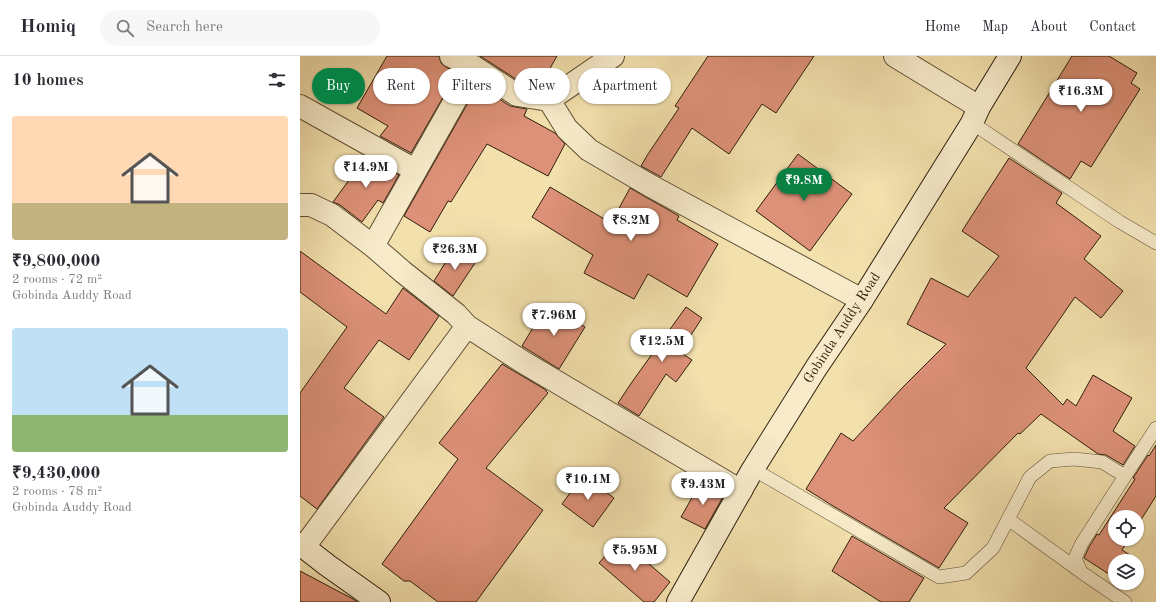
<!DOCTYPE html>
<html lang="en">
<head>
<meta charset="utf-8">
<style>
  body { margin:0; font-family:"Old Standard TT",serif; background:#f7f7f7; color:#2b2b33; height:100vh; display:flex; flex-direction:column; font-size:15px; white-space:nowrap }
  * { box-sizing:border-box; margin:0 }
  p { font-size:13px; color:#7c7c81 }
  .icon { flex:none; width:22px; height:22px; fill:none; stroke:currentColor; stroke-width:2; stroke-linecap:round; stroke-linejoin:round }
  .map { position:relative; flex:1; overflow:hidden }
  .sheet { display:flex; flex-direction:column; background:#fff; width:300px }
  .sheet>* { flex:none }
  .top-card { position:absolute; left:12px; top:12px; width:380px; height:36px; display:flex; gap:8px }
  .controls { position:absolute; left:808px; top:454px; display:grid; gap:8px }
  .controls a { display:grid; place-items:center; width:36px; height:36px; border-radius:50%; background:#fff; box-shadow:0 1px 3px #0004; font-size:20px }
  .price { position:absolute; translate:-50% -34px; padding:0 9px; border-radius:14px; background:#fff; color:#222; font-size:13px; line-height:26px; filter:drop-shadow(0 1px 2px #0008) }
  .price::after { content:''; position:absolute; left:50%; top:24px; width:12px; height:9px; margin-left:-6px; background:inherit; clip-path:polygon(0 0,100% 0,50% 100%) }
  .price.on { background:#0b8043; color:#fff }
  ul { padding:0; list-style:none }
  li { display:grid; align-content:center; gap:8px; height:212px; padding:0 12px }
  li span { display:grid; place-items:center; height:124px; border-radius:4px; color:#555 }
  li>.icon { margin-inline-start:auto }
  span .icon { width:72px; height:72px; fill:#fffc; stroke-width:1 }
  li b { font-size:17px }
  h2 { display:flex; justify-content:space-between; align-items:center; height:48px; padding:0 12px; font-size:17px }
  .pill { padding:0 14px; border-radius:18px; background:#fff; box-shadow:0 1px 3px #0004; font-size:14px; line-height:36px }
  .pill.on { background:#0b8043; color:#fff }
  header { display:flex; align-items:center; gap:24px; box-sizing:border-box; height:56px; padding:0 20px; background:#fff; border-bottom:1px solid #e1e1e2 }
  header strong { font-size:19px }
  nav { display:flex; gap:22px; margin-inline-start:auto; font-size:14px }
  .search { width:280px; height:36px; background:#f7f7f7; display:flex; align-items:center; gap:10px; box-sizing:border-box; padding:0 14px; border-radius:22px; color:#7c7c81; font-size:15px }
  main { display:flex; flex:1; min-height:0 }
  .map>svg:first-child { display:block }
  .building { fill:#dd9178; stroke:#2e1e0c }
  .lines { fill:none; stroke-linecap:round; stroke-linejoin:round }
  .lane-casing { stroke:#5f4e34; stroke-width:14 }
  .street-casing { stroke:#5f4e34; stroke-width:24 }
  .secondary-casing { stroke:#2e1e0c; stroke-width:24 }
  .lane { stroke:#f7ebca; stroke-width:13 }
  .street { stroke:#f7ebca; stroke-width:22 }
  .secondary { stroke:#f7ebca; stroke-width:22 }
  .labels { text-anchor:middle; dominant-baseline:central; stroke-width:3; stroke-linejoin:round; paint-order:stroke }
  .street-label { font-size:14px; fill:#2e1e0c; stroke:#f7ebca }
</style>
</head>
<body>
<header>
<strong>Homiq</strong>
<div class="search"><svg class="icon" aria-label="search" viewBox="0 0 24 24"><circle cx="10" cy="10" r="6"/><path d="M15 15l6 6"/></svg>Search here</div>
<nav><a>Home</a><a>Map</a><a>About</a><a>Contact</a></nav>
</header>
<main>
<section class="sheet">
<h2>10 homes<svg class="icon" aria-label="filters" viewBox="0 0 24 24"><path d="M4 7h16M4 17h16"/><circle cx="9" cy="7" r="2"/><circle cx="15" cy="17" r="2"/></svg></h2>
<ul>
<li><span style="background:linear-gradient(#ffd9b3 70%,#c2b280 0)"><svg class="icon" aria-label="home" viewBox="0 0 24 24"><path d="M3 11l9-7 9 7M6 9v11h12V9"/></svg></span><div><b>₹9,800,000</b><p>2 rooms · 72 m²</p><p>Gobinda Auddy Road</p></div></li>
<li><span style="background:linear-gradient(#bfe0f5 70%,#8fb573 0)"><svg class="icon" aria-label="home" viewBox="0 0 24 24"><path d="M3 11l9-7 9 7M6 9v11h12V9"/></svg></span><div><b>₹9,430,000</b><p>2 rooms · 78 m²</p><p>Gobinda Auddy Road</p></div></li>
</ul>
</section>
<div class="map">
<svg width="856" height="546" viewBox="0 0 856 546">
  <rect width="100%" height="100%" fill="#f2e0ad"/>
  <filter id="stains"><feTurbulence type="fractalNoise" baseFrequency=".005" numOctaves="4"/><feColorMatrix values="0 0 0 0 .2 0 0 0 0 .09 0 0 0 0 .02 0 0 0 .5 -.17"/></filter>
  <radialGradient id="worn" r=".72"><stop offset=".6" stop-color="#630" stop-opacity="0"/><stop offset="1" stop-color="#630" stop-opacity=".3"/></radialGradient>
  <!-- building -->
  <path class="building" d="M87 0H139L141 7 146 11 157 17 111 97 80 80 88 70 57 52Z
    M180 0H257L240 30 222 27Z
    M408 0H514L476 57 462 48 429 98 392 72 361 121 341 110 348 98 379 52 375 50Z
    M772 0H809L837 17 831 27 840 33 791 111 781 105 770 123 718 88Z
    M178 29 210 50 227 53 224 60 255 77 265 88 248 120 187 88 151 146 148 145 130 176 104 160Z
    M498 98 552 138 510 195 456 155Z
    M66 101 99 119 83 147 78 144 62 166 40 149 33 146Z
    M709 102 762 137 756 147 801 180 784 203 823 235 801 262 775 241 726 312 763 349 767 343 776 350 793 319 832 342 813 375 835 390 823 409 806 399 798 398 741 358 720 378 718 377 644 452 668 467 639 512 533 450 506 433 541 377 553 385 604 330 646 288 607 268 631 222 668 241 699 200 662 175Z
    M250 131 311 167 330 132 379 160 377 164 418 188 387 241 348 218 334 243 284 217 293 199 232 161Z
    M155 191 177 204 153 240 134 225Z
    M0 195 86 258 103 232 139 260 109 304 79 284 44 332 84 361 17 453 0 440V337L47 271 0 236Z
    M248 249 285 271 259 313 222 290 234 270H236Z
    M386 251 402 262 380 296 392 304 376 326 366 318 339 360 318 347 332 326Z
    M202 308 246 334V335L248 337 186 412 243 454 176 546H138L110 525H104L82 508 158 403 139 387Z
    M856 389V440L837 470V461H815V483H829L822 494 838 504 837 506 815 505V522L784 502 789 491 797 478 799 479 835 423 833 422 848 399 849 400Z
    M283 419 314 442 293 471 262 448Z
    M401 426 424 439 405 473 381 461Z
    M552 480 624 522 609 546H581L532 515Z
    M320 483 370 526 354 546H344L299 507Z
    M0 515 53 543 57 546H0Z"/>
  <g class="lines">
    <!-- lane casing -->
    <g class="lane-casing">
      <path id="lane" d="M672 67 820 166 856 187
        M453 413 639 521 666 517 693 492 730 421 750 405 774 403 802 406 825 420
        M708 463 780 515
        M825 546 781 516 775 502 782 487 856 372"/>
    </g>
    <!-- street casing -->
    <g class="street-casing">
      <path id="street" d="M151 0 174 11 217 39 249 44 313 0
        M595 0 679 51
        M249 44 267 73 289 94 349 129 562 244
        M0 50 115 114
        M0 149H11L32 159 73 190 103 216 156 258 167 270 223 306 441 435
        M73 190 174 11
        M4 491 167 270"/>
    </g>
    <!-- secondary casing -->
    <g class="secondary-casing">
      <path id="secondary" d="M0 488 27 509 79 546
        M378 546 453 413 516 312 562 244 672 67 679 51 710 0"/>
    </g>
    <!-- lane -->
    <use href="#lane" class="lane"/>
    <!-- street -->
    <use href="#street" class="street"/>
    <!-- secondary -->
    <use href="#secondary" class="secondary"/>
  </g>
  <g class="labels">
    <!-- street labels -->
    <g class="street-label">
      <text transform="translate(542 272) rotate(-57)">Gobinda Auddy Road</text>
    </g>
  </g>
  <rect width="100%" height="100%" filter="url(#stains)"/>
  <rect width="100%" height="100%" fill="url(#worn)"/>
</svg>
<div class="controls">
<a><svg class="icon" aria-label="locate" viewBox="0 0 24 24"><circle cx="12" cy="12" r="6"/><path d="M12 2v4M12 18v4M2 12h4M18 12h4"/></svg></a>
<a><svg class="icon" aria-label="layers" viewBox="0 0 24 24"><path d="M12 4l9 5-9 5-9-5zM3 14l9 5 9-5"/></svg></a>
</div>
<b class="price" style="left:781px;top:57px">₹16.3M</b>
<b class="price" style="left:66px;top:133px">₹14.9M</b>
<b class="price on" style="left:504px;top:146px">₹9.8M</b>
<b class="price" style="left:331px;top:186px">₹8.2M</b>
<b class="price" style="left:155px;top:215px">₹26.3M</b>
<b class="price" style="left:254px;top:281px">₹7.96M</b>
<b class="price" style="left:362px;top:307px">₹12.5M</b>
<b class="price" style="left:288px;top:445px">₹10.1M</b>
<b class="price" style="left:403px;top:450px">₹9.43M</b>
<b class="price" style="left:335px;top:516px">₹5.95M</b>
<div class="top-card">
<a class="pill on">Buy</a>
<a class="pill">Rent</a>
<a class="pill">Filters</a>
<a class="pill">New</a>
<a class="pill">Apartment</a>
</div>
</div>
</main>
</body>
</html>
